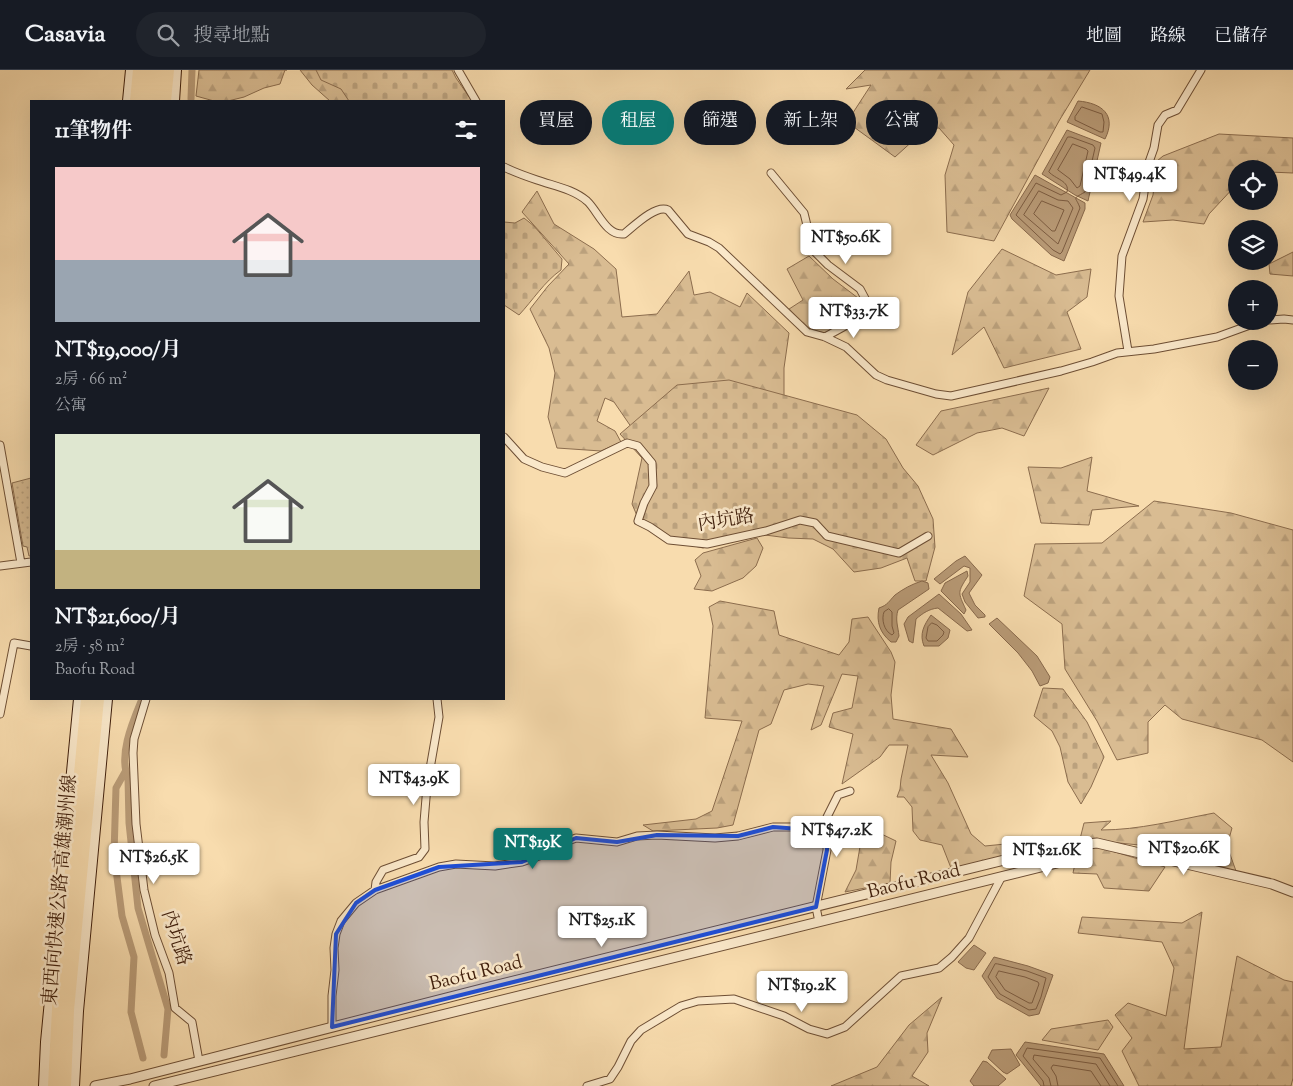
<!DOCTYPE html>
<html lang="zh-TW">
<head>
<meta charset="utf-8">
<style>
  body { margin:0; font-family:"Sorts Mill Goudy","Noto Serif TC",serif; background:#20242c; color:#f1f3f6; height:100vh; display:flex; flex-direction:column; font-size:19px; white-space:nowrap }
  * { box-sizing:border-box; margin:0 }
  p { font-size:16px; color:#9ea1a6 }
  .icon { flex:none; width:28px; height:28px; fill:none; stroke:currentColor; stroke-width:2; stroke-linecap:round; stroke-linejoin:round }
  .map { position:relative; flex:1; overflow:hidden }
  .details { position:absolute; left:30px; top:30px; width:475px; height:600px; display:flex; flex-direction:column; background:#171b24; border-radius:0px; box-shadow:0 5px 20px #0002 }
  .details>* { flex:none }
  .top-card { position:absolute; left:520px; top:30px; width:475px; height:45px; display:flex; gap:10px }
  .tools { position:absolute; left:1228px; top:90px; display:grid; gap:10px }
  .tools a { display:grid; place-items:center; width:50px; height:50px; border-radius:50%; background:#171b24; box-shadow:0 5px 20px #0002; font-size:25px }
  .price { position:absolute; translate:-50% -42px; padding:0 11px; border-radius:5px; background:#fff; color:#222; font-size:16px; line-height:32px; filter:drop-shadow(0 1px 2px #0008) }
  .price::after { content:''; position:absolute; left:50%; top:30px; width:15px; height:11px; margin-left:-8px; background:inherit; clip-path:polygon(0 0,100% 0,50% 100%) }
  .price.selected { background:#0f766e; color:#fff }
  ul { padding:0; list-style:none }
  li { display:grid; align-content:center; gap:10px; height:265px; padding:0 25px }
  li span { display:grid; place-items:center; height:155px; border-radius:0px; color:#555 }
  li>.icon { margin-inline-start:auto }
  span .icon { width:90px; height:90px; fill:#fffc; stroke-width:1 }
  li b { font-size:21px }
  h2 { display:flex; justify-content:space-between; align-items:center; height:60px; padding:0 25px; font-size:21px }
  .tag { padding:0 18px; border-radius:22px; background:#171b24; box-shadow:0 5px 20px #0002; font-size:18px; line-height:45px }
  .tag.selected { background:#0f766e; color:#fff }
  header { display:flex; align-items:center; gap:30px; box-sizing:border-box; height:70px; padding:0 25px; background:#171b24; border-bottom:1px solid #363941 }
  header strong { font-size:24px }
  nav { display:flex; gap:28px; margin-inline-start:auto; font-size:18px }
  .search { width:350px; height:45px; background:#20242c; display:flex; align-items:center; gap:12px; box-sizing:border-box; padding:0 18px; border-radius:28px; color:#9ea1a6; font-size:19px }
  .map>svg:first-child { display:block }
  .forest { fill:url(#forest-firs); stroke:#8c6d4e }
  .cemetery { fill:url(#cemetery-stones); stroke:#8c6d4e }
  .park { fill:url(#park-dots); stroke:#8c6d4e }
  .water { fill:#b99b77; stroke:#88694c }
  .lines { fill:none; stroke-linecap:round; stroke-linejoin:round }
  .shore { stroke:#7c5c41; stroke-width:1 }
  .canal { stroke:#b99b77; stroke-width:7 }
  .minor-casing { stroke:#6d4e34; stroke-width:9 }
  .tertiary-casing { stroke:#6d4e34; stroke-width:11 }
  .secondary-casing { stroke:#3f1e0b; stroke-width:12 }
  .trunk-casing { stroke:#3f1e0b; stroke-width:15 }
  .minor { stroke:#fae8ca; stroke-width:7 }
  .tertiary { stroke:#fae8ca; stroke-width:9 }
  .secondary { stroke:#fae8ca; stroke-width:10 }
  .trunk { stroke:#f8dcae; stroke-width:12 }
  .marked { fill:#1d4ed8; fill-opacity:0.2; stroke:#1d4ed8; stroke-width:4; stroke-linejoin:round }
  .labels { text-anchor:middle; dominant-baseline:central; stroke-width:5; stroke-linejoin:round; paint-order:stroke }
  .street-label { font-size:19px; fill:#3f1e0b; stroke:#fae8ca }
</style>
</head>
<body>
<header>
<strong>Casavia</strong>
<div class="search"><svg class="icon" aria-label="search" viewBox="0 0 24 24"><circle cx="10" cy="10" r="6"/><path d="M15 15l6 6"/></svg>搜尋地點</div>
<nav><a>地圖</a><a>路線</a><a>已儲存</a></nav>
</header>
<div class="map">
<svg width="1293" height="1016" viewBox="0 0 1293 1016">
  <defs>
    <pattern id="forest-firs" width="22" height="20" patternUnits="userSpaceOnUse" patternTransform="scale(1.25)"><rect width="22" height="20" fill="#d9bc92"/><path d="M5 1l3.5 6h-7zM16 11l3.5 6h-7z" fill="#bba17d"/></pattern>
    <pattern id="cemetery-stones" width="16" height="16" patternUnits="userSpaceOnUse" patternTransform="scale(1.25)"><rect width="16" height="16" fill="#d9bc92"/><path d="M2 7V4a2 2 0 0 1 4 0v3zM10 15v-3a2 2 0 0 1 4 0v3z" fill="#bba17d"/></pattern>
    <pattern id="park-dots" width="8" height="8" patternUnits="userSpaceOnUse" patternTransform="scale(1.25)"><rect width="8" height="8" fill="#d9bc92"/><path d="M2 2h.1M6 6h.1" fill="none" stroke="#bba17d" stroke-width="1.8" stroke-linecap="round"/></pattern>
  </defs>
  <rect width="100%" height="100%" fill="#f8dcae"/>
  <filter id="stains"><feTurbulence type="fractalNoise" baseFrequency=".004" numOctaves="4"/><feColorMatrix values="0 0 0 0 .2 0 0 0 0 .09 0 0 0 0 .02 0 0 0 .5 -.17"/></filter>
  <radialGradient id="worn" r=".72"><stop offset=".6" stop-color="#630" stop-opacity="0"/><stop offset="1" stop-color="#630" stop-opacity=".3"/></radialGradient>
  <!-- forest -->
  <path class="forest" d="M199 0H287H285L280 14 264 18 244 27 228 31H214L196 26Z
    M300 0H388L362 31H330L312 15Z
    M865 0H1090L1059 51 994 171 947 162 945 105 954 75 939 58 926 59 895 87 847 52 871 15 846 19Z
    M1219 64 1293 68V103L1269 102V99H1236V115L1209 144 1204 154 1173 150 1143 152 1153 125 1157 91 1163 86Z
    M537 121 554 154 594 179 616 199 622 247 657 244 689 201 694 225 710 222 740 237 747 223 789 263 784 298V354L656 393 614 332 605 328 597 351 615 361 621 372 601 381 557 378 548 347 555 303 549 278 530 239 548 216 569 194 522 142Z
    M1002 179 1056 205 1091 199 1087 227 1067 242 1081 279 1004 298 984 257 952 285 968 222Z
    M1293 182V206L1270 204 1269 194Z
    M809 186 833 209 858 228 862 241 825 263 808 259 786 241 803 230 787 199Z
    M1049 318 1024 366 1002 358 977 363 933 385 916 375 941 341Z
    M1092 387 1087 421 1139 436 1092 440 1089 455 1041 453 1028 397 1061 398Z
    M1154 431 1231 443 1293 460V692L1262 670 1182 649 1165 635 1148 652V683L1117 690 1097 651 1065 599 1062 554 1024 526 1035 474 1102 473Z
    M757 468 763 478 756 496 743 508 712 521 694 519 701 506 695 490 703 483Z
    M720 531 774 541 779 565 839 585 849 572 852 549 868 547 891 582 895 592 891 625 893 649 951 659 968 687 931 685 948 713 971 764 985 776 1046 770 1050 771 1053 776 1047 779 951 798 942 775 920 770 913 761 912 737 904 727H897L900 719 901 709 908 675H889L880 687 842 714 853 664 829 657 833 643 852 638 858 606 842 604 821 655 811 660 824 616 808 614 784 620 771 654 759 660 733 755 717 758 653 761 643 755 696 749 712 741 742 651 705 648 713 556 709 537Z
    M1214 743 1232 758 1227 776 1236 801 1139 775 1080 769 1084 753 1111 751 1101 760C1139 760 1177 750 1214 743Z
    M871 759 896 771 891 792 890 813 845 822 856 800 862 765Z
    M1095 776 1165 797 1149 821 1104 818 1097 804 1073 803 1078 780Z
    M1202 842 1184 979 1221 977 1237 886 1284 910 1293 912V1008L1291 1016H1139L1122 981 1132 968 1115 945 1128 933 1166 946 1174 898 1162 872 1078 863 1082 847 1182 853Z
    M942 927 927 963 928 982 912 1006 929 1016H831L877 997 909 955Z
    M1108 950 1113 957 1098 980 1042 970 1051 959Z"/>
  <!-- cemetery -->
  <path class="cemetery" d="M316 0H452L456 8 472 31H349L341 19 321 10Z
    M524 148 534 156 562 189 561 200C544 212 533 230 519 245L504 235V152L515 153Z
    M729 310 857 345 886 369 903 398 918 416 933 449 935 477 926 511H915L907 488 881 498 854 502 833 479 813 469 788 468 750 463 703 478 673 471 641 455 632 434 642 388 620 364 677 315Z
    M1043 618 1063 619 1087 652 1104 687 1091 717 1081 734 1068 712 1060 677 1052 661 1034 646Z"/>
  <!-- park -->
  <path class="park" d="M31 408V486H29L27 477 23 476 12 413Z"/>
  <!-- water -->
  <path class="water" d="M1078 31C1102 33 1117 45 1105 69L1067 52Z
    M1067 60 1101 73 1088 131 1075 125 1042 104Z
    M1035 105 1085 133V139L1064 191 1051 185 1012 149 1010 145Z
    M965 486 982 505 969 523 975 535 985 545V547L978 548 965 532 962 524 970 512V498L964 496 940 514 934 509 956 491Z
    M967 501 968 506C957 523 958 522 966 540L964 544 941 521 945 513Z
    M922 511 928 513 929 519 898 540C895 550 898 556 899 566L896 572H891C880 563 876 552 879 538 888 535 889 531 895 525 903 519 912 514 922 511Z
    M939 524 961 544 972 560 967 561 938 538C929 539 923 543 916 549L913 573 909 571 904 554 908 547Z
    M931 545 950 560 948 568 939 576H924C919 564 924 555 931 545Z
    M997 548 1037 586 1050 607 1048 613 1040 616 1032 601 1018 583 989 554Z
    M974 875 986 883 974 900 966 898 958 892Z
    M994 887 1028 896 1053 905 1039 944 1029 946 997 928 982 906Z
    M1025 972 1104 984 1124 1016H1041L1016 985Z
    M1011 979 1020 995 1007 1004 1003 1002 988 988 992 980Z
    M983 991 987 992 1006 1009 998 1016H974L970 1011Z"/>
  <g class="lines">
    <!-- shore -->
    <path class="shore" d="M1082 37 1102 44 1104 52 1103 62H1100L1075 50V47Z
      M1068 67H1071L1093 75 1095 78 1085 122C1071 130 1076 126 1080 138L1062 182 1060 184 1053 180 1016 145 1036 113 1061 125 1067 122C1070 111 1055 109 1049 102Z
      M1073 74 1086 79 1088 81 1080 116 1077 118 1070 109 1058 100Z
      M1039 121 1058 130 1068 131 1073 138 1058 174 1024 145Z
      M1042 131 1064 140 1055 161H1052L1034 144Z
      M889 539 892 542V556L894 563 892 565C884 561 881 549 884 542Z
      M932 553 937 555 944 562 943 565 937 571H928L926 568 928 557Z
      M998 894 1027 901 1046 908 1041 927 1036 939 1029 940 1000 924 988 907 995 894Z
      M999 901 1025 907 1038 912 1039 914 1032 933H1029L1005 920 996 907Z
      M1044 1016 1043 1011 1023 986 1027 978 1100 988 1118 1016
      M1051 1016 1049 1008 1033 989 1034 985 1096 994 1110 1016
      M1058 1016 1056 1006 1051 998 1053 995 1091 1001 1101 1016"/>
    <!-- canal -->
    <path class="canal" d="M191 29 192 0
      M142 629C133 651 118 684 128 708L129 753 138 838 168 939 164 985
      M125 702 116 718 114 784 122 846 134 887 131 942 143 988"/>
    <!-- minor casing -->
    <g class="minor-casing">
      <path id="minor" d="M458 0 476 31
        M504 97C514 102 525 106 537 110 554 116 573 119 587 131 598 141 606 166 624 164 634 156 656 134 668 140L688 164 709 172 719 178 807 262 825 267 846 277 876 305 887 310 936 324 951 326 1061 301 1092 292 1117 283 1154 279 1217 267 1261 251
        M771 103 804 143 813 180 828 195 860 219 868 234 869 242 865 245 825 267
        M1269 250 1284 249 1293 250
        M1128 281 1119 226 1122 186 1143 129 1148 95 1154 78 1158 55 1165 45 1177 40 1201 0
        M504 367 524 389 542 397 565 403 627 373 638 376 652 393 653 416 644 433 638 451 650 457 669 470 707 474 766 461 800 450 815 453 827 466 899 483 928 466
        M0 375 21 493
        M0 496 31 492
        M146 629 134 669 133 683 136 754 144 820 155 865 169 903 175 938 192 952 199 991
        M0 644 14 573 31 576
        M375 820 376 812 383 800 419 787 425 779 424 752 427 716 439 647 437 629
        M819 852 816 837 827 780V747L838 725 850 721
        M332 957V926L335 900 334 878 336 864 341 851 356 833 375 820 439 797 456 794 495 796 522 792 539 786 560 774 576 768 617 772 637 766 657 765 715 768 738 766 773 757H804L827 761
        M587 1016 610 1009 618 997 631 971 641 960 681 936 698 931 734 929 784 946 809 959 827 964 845 957 901 906 939 898 952 887 969 868 1001 808"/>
    </g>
    <!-- tertiary casing -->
    <g class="tertiary-casing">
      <path id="tertiary" d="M95 1016 130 1009 489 917 1053 778 1097 773 1272 814 1293 822
        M154 1016 1057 793 1075 777"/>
    </g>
    <!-- secondary casing -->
    <g class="secondary-casing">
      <path id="secondary" d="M128 31 131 0
        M174 31 176 0
        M44 1016 46 972 79 629
        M74 1016 78 941 107 629"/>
    </g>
    <!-- trunk casing -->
    <g class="trunk-casing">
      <path id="trunk" d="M136 31 139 0
        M145 31 148 0
        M155 31 158 0
        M165 31 168 0
        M54 1016 58 939 87 629
        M65 1016 68 940 98 629"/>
    </g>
    <!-- minor -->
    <use href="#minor" class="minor"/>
    <!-- tertiary -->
    <use href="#tertiary" class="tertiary"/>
    <!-- secondary -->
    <use href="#secondary" class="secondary"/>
    <!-- trunk -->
    <use href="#trunk" class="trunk"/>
  </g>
  <!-- marked area -->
  <path class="marked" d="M773 757 827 761V780L816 837 332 957 336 864 356 833 375 820 439 797 522 792 576 768 617 772 657 765 738 766Z"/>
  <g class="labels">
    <!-- street labels -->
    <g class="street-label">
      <text transform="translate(726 451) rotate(-9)">內坑路</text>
      <text transform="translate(914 812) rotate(-14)">Baofu Road</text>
      <text transform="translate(61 820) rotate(-85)">東西向快速公路 高雄潮州線</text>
      <text transform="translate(175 868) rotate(72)">內坑路</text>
      <text transform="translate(476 904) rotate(-14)">Baofu Road</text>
    </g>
  </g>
  <rect width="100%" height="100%" filter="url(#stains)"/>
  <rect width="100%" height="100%" fill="url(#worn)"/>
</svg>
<div class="tools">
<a><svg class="icon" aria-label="locate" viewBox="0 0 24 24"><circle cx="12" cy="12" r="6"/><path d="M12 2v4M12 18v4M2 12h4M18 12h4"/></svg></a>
<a><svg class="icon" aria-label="layers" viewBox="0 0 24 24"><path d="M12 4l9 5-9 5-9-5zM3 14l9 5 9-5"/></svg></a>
<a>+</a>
<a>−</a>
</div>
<b class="price" style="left:1130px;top:132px">NT$49.4K</b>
<b class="price" style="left:846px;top:195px">NT$50.6K</b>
<b class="price" style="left:854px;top:269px">NT$33.7K</b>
<b class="price" style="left:414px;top:736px">NT$43.9K</b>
<b class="price" style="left:837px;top:788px">NT$47.2K</b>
<b class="price selected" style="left:533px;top:800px">NT$19K</b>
<b class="price" style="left:1184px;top:806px">NT$20.6K</b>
<b class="price" style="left:1047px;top:808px">NT$21.6K</b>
<b class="price" style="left:154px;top:815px">NT$26.5K</b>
<b class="price" style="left:602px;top:878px">NT$25.1K</b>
<b class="price" style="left:802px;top:943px">NT$19.2K</b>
<div class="top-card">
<a class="tag">買屋</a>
<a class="tag selected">租屋</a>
<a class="tag">篩選</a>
<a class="tag">新上架</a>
<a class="tag">公寓</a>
</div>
<section class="details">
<h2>11筆物件<svg class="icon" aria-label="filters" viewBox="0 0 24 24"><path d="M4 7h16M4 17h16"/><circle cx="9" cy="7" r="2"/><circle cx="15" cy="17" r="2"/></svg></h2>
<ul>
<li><span style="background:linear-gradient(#f6c9c9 60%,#9aa5b1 0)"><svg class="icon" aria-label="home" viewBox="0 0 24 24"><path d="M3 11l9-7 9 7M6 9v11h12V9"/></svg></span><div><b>NT$19,000/月</b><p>2房 · 66 m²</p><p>公寓</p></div></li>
<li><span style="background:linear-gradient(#dfe7d0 75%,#c2b280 0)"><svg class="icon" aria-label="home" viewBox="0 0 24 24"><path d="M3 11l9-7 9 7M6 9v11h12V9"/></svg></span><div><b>NT$21,600/月</b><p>2房 · 58 m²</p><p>Baofu Road</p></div></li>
</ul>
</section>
</div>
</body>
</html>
